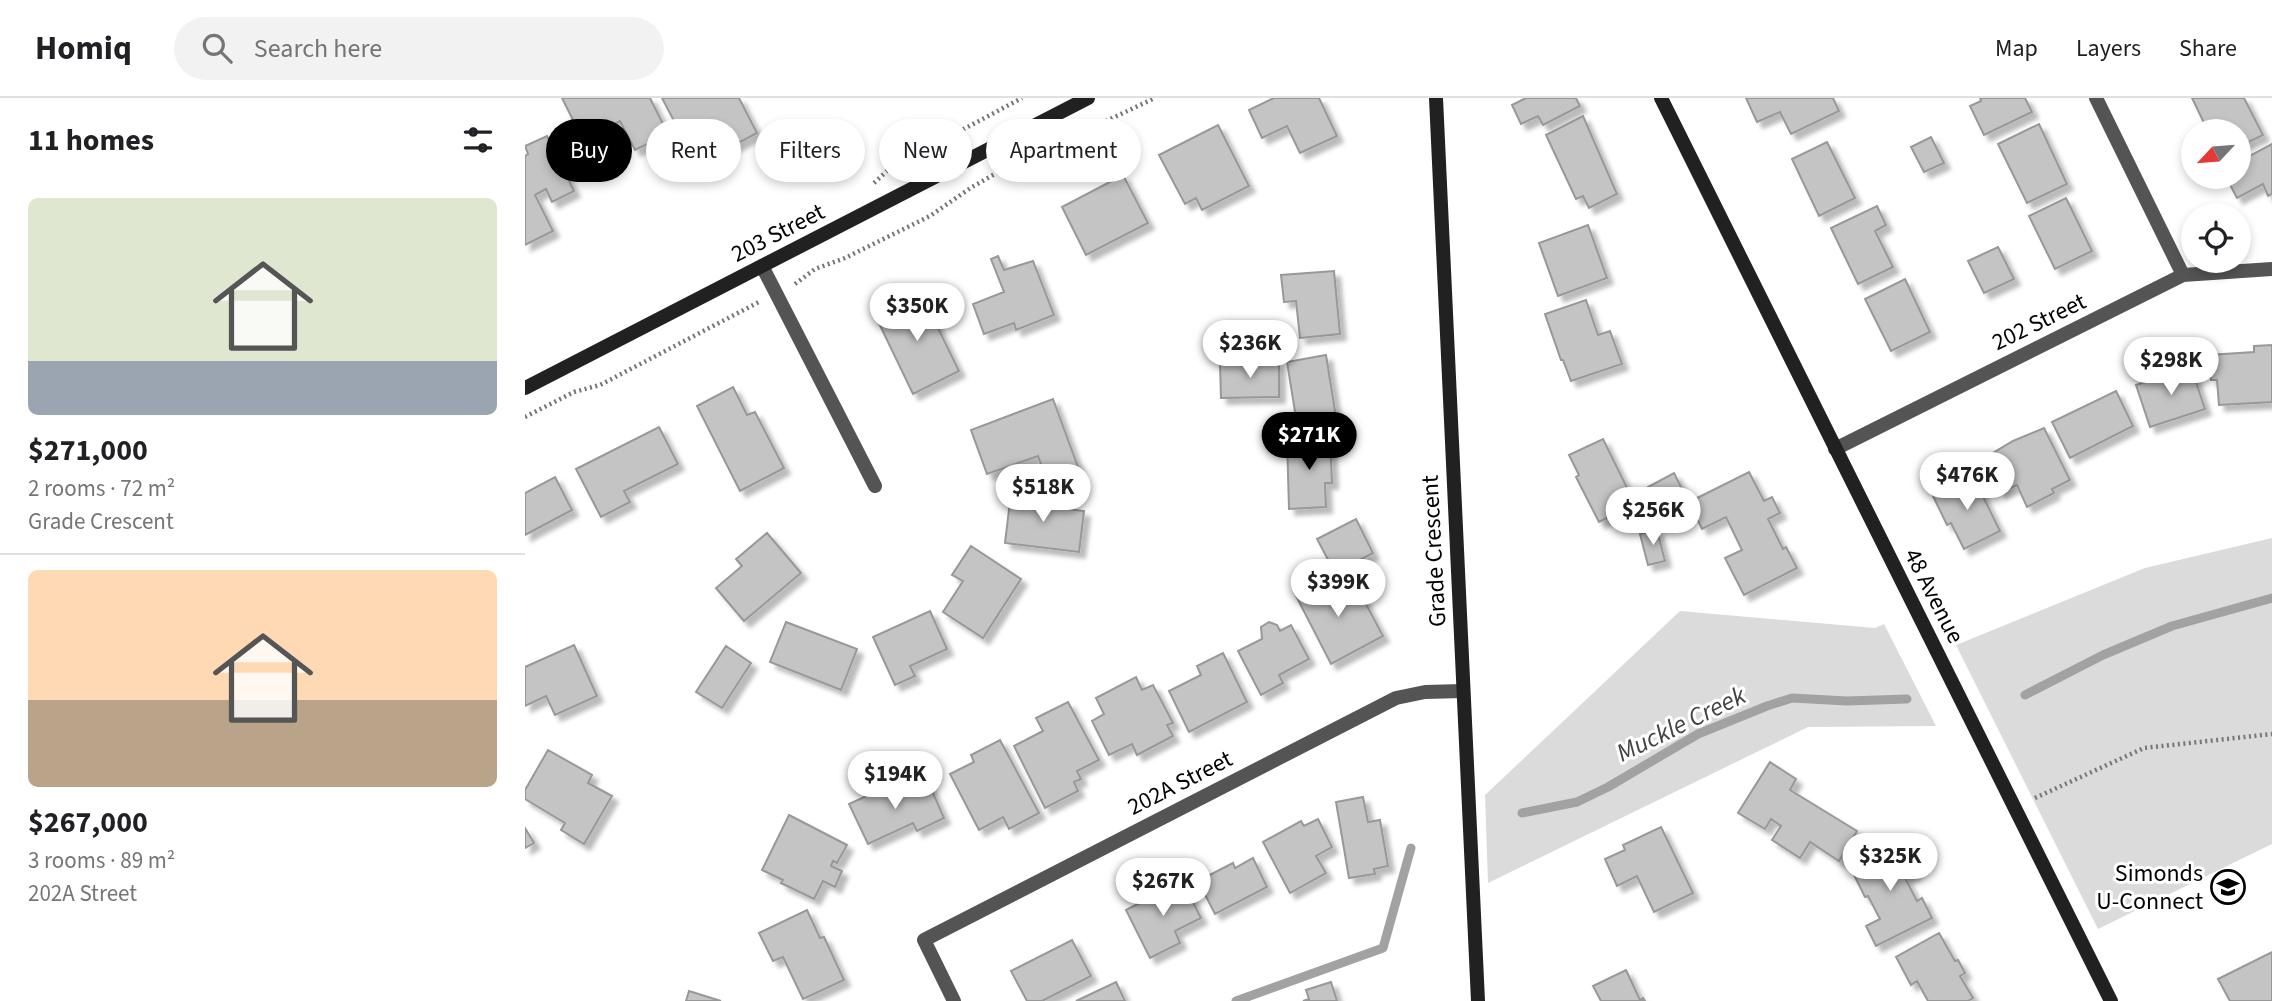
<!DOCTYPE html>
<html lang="en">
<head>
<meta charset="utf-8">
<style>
  body { margin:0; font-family:"Source Sans 3",sans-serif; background:#f2f2f2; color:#202124; height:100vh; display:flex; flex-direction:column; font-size:26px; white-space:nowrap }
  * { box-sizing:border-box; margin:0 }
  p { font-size:23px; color:#757577 }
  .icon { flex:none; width:38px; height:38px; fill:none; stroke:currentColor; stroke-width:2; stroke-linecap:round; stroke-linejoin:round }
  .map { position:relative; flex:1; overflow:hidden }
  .sheet { display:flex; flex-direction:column; background:#fff; width:525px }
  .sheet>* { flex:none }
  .guide { position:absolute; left:21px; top:21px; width:665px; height:63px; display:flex; gap:14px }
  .needle { width:46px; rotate:244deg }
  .buttons { position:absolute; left:1656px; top:21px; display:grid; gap:14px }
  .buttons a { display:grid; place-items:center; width:70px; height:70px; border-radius:50%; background:#fff; box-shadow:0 4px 10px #0003; font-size:35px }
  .price { position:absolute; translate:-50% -60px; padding:0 16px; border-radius:24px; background:#fff; color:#222; font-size:23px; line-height:46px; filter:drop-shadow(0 2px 4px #0008) }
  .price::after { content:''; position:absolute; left:50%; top:42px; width:21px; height:16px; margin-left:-10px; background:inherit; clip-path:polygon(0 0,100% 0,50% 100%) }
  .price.selected { background:#000; color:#fff }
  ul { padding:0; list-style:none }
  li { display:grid; align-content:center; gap:14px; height:371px; padding:0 28px }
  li+li { border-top:2px solid #e0e0e0 }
  li span { display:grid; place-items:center; height:217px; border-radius:10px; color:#555 }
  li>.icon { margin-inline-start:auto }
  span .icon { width:126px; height:126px; fill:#fffc; stroke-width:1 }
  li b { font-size:30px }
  h2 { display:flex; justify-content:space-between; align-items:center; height:84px; padding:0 28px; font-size:30px }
  .chip { padding:0 24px; border-radius:32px; background:#fff; box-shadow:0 4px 10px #0003; font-size:24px; line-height:63px }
  .chip.selected { background:#000; color:#fff }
  header { display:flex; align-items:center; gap:42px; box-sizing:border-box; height:98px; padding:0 35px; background:#fff; border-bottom:2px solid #e0e0e0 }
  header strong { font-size:33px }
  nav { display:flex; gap:38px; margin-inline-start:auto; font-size:24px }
  .search { width:490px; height:63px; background:#f2f2f2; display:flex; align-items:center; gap:18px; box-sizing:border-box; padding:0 24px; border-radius:38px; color:#757577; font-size:26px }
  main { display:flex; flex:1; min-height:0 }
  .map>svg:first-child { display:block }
  .green { fill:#dbdbdb }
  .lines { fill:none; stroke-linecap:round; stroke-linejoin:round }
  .stream { stroke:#a2a2a2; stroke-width:9 }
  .building { fill:#c4c4c4; stroke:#989898; stroke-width:2; filter:url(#shadow) }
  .path { stroke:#767676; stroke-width:4.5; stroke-dasharray:2 3.5; stroke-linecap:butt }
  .street { stroke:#545454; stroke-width:14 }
  .secondary { stroke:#212121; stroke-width:14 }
  .labels { text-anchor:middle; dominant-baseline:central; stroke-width:6; stroke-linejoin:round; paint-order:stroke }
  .street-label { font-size:24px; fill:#000; stroke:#fff }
  .poi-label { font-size:24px; fill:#000; stroke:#fff; text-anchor:end }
  .water-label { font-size:26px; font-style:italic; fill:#434343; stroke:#fff }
</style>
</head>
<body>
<header>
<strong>Homiq</strong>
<div class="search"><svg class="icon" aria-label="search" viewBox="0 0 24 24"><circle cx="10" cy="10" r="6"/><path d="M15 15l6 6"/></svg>Search here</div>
<nav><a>Map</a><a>Layers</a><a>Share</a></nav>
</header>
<main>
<section class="sheet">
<h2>11 homes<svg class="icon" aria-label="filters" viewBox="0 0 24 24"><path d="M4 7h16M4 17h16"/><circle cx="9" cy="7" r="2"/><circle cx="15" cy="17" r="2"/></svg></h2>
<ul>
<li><span style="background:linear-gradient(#dfe7d0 75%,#9aa5b1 0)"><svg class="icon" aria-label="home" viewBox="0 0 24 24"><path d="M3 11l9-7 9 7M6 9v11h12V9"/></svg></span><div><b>$271,000</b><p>2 rooms · 72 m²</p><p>Grade Crescent</p></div></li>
<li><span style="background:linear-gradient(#ffd9b3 60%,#b9a48a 0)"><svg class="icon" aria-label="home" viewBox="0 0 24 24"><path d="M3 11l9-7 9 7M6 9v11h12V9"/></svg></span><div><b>$267,000</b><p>3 rooms · 89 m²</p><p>202A Street</p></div></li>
</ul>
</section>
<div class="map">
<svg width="1747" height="903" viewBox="0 0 1747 903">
  <defs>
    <filter id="shadow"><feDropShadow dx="6" dy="6" stdDeviation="2" flood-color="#0004"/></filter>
  </defs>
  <rect width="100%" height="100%" fill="#fff"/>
  <!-- green -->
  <path class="green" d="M1747 440V746L1573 831 1431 547 1620 470Z
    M1155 513 1350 530 1359 526 1411 628 1283 629 963 785 960 697Z"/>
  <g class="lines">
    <!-- stream -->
    <path class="stream" d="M1500 597 1578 557 1647 528 1747 500
      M997 715 1052 704 1083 689 1173 636 1242 608 1267 600 1322 603 1382 601
      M711 903 858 850 886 750"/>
  </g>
  <!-- building -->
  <path class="building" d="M37 0H125L143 36 110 52 95 23 58 42Z
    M137 0H214L232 35 172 67Z
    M749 0H794L812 38 775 55 762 28 737 40 724 12Z
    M1001 0H1051L1055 8 1018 27 1013 18 996 26 987 7Z
    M1221 0H1308L1314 13 1266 36 1255 14 1232 24Z
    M1455 0H1500L1507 14 1459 37 1445 8 1456 3Z
    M1667 0H1719L1738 37 1713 49V33H1668L1680 27Z
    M1058 18 1092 96 1064 110 1058 98 1051 101 1021 37Z
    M1514 26 1542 86 1502 105 1473 46Z
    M693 27 724 88 677 112 671 100 660 106 634 57Z
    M22 38 49 93 27 104 21 91 10 97 28 133 0 147V58L3 56 0 48Z
    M1406 39 1419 65 1399 74 1386 49Z
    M1302 44 1330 100 1294 118 1267 61Z
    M1747 46V96L1743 98 1738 86 1712 100 1701 79H1713V64Z
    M598 77 623 125 561 157 537 109Z
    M1541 100 1567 153 1530 171 1504 118Z
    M1352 108 1361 127 1350 133 1368 169 1333 186 1306 130Z
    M1063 127 1082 180 1033 198 1014 145Z
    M1473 149 1489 181 1459 195 1443 163Z
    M473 158 479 172 508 163 529 217 491 232 489 225 459 236 448 206 479 194 466 161Z
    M809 173 815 236 775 240 771 203 759 204 756 177Z
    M1380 181 1405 234 1366 253 1340 201Z
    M396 195 434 273 388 296 350 217Z
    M1061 202 1073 237 1085 233 1097 266 1046 283 1038 262H1036L1020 216Z
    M1747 247V304L1694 307 1692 282H1686L1684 257 1729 254V248Z
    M801 257 811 319 772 326 762 264Z
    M754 264V299L696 300 695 265Z
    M1666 269 1680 311 1625 329 1611 287Z
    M208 289 222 317 230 314 259 370 215 393 172 308Z
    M1591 293 1608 328 1545 360 1527 324Z
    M528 301 553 369 521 380 513 358 462 376 446 332Z
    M134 329 153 366 99 393 105 404 76 419 51 371Z
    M1519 330 1545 382 1527 391 1529 395 1502 409 1492 387 1475 395 1458 361 1488 343Z
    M805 339 807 385H800L801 409 764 411 762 341Z
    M1078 341 1110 406 1074 424 1051 379 1054 377 1044 357Z
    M1224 374 1239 403 1247 399 1255 415 1243 421 1258 451 1261 449 1272 470 1219 497 1200 460 1217 452 1201 419 1177 431 1164 404Z
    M1149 375 1158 393 1132 407 1123 389Z
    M1448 378 1475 433 1439 451 1426 425 1422 427 1408 398Z
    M30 379 47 412 0 437V395Z
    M486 395 527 400 526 409 559 413 554 454 480 445Z
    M831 421 848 455 810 475 792 441Z
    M1132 432 1140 463 1123 467 1115 436Z
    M242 435 276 475 219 523 191 490 217 468 211 461Z
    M446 448 496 481 458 540 418 514 438 483 427 477Z
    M800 478 811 500 832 489 858 538 806 566 769 494Z
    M405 513 422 551 385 568 390 578 370 587 348 539Z
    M261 524 332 551 316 592 245 564Z
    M744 524 752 527 755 533 766 527 784 561 754 577 758 585 736 597 713 553 737 541 736 529Z
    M49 547 72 598 30 617 21 598 0 608V569Z
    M201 548 226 565 197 610 171 594Z
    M698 555 722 604 664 634 644 593 676 577 672 568Z
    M611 579 617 592 628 587 648 625 642 627 648 638 612 657 607 646 584 657 567 623 579 616 571 600Z
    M543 604 574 662 552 673 556 681 549 684 553 693 520 710 489 648 518 633 511 620Z
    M475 642 514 715 484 731 478 719 454 732 425 676 449 664 446 657Z
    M23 652 67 677 63 685 87 698 59 746 36 732 40 725 0 701V692Z
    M1245 664 1271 681 1265 692 1332 733 1314 763 1285 744 1275 760 1247 742 1256 728 1246 721 1240 731 1213 715Z
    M372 684 378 698 404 686 419 720 392 733 388 725 343 746 324 706Z
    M838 699 843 724 855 722 863 768 849 771 850 776 824 780 811 704Z
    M264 717 322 747 312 765 308 763 306 768 317 773 310 789 298 783 289 801 256 785 258 782 237 772Z
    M793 721 807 749 791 758 801 775 765 795 738 744 776 723 779 728Z
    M1136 729 1168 795 1129 814 1112 778 1092 788 1080 761 1100 752 1098 747Z
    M0 730 9 745 0 750Z
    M1371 744 1380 763 1383 761 1390 775 1380 780 1392 803 1397 800 1407 820 1351 848 1341 828 1355 821 1343 798 1340 799 1324 767Z
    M728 760 742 789 690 816 673 783 708 765 710 770Z
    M657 783 676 820 650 833 655 845 625 860 601 812Z
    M282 812 295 840 299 839 319 882 278 901 258 859 248 863 234 835Z
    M1414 835 1430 863 1433 862 1440 875 1435 878 1448 900 1443 903H1403L1392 883 1386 887 1371 859Z
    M547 842 566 878 517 903H502L486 873Z
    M1747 854V903H1705L1693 881Z
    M1101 872 1115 902 1118 900 1120 903H1076L1068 888Z
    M591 884 600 903H551Z
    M806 884 812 903H778L784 901 781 892Z
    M164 893 196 903H161Z"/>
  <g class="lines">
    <!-- path -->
    <path class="path" d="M349 85 364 71 497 0
      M270 186 290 171 320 160 405 118 447 89 477 72 630 0
      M0 319 49 294 75 287 234 204
      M1510 700 1619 650 1747 636"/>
    <!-- street -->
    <path class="street" d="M1571 0 1658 177
      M237 168 350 388
      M1310 351 1658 177 1747 171
      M429 903 399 842 871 600 900 594 938 593"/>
    <!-- secondary -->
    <path class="secondary" d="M911 0 953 903
      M1136 0 1586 903
      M0 290 563 0"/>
  </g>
  <!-- icons -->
  <defs>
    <g id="school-ring" transform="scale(1.75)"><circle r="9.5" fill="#fff" stroke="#000" stroke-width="1.5"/><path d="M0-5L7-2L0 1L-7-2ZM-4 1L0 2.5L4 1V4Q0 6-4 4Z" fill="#000"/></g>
  </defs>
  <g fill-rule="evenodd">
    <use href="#school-ring" x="1703" y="789"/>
  </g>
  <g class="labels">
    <!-- street labels -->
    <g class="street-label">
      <text transform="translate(253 135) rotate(-27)">203 Street</text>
      <text transform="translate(1514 224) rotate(-26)">202 Street</text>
      <text transform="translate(909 453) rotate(-93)">Grade Crescent</text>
      <text transform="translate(1409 498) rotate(63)">48 Avenue</text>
      <text transform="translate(655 685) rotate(-27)">202A Street</text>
    </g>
    <!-- poi labels -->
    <g class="poi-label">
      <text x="1678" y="775">Simonds<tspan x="1678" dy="28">U-Connect</tspan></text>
    </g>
    <!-- water labels -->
    <g class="water-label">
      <text transform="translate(1156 626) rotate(-26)">Muckle Creek</text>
    </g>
  </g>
</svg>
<div class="buttons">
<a><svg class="needle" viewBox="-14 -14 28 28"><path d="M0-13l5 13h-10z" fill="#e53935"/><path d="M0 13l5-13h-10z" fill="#757577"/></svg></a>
<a><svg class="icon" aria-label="locate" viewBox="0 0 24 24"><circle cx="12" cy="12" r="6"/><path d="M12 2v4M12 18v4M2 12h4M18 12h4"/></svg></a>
</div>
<b class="price" style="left:392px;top:245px">$350K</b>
<b class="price" style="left:725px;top:282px">$236K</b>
<b class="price" style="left:1646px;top:299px">$298K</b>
<b class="price selected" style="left:784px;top:374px">$271K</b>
<b class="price" style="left:1442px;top:414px">$476K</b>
<b class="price" style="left:518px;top:426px">$518K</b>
<b class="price" style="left:1128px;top:449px">$256K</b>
<b class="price" style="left:813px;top:521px">$399K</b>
<b class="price" style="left:370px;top:713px">$194K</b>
<b class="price" style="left:1365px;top:795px">$325K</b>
<b class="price" style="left:638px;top:820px">$267K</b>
<div class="guide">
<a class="chip selected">Buy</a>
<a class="chip">Rent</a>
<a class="chip">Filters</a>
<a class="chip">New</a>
<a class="chip">Apartment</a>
</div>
</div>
</main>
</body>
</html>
